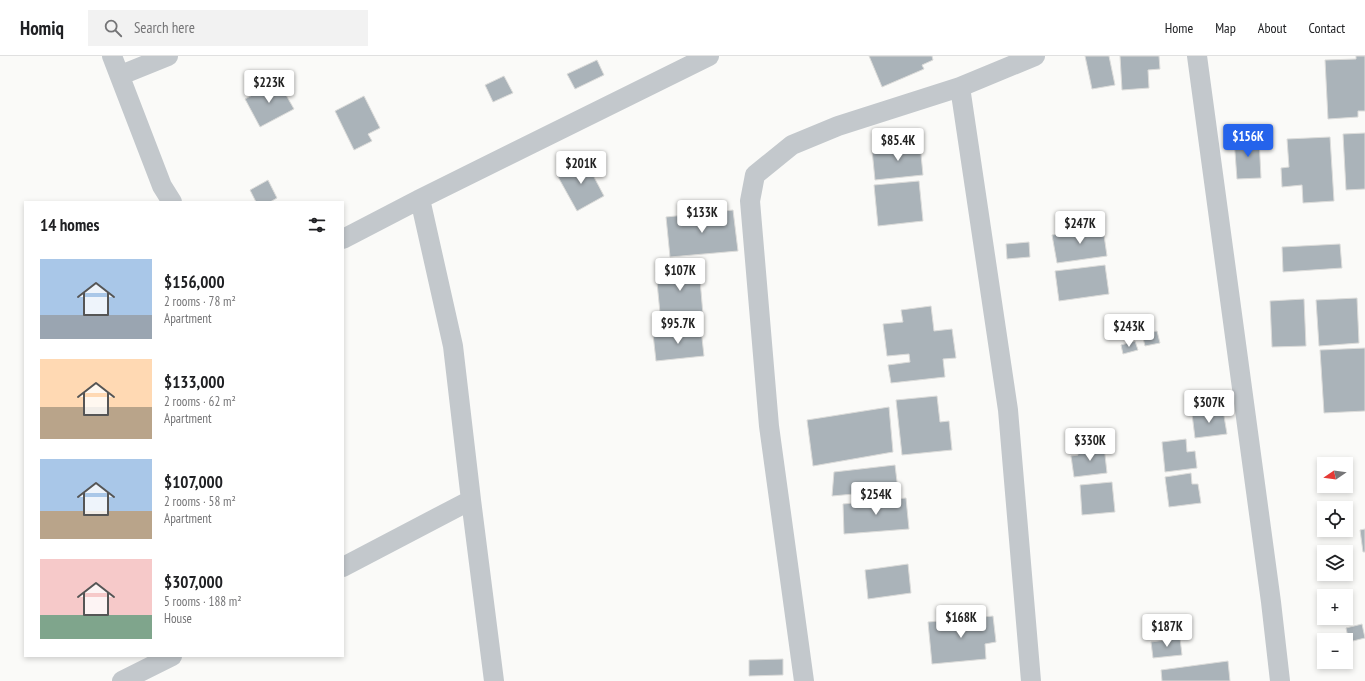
<!DOCTYPE html>
<html lang="en">
<head>
<meta charset="utf-8">
<style>
  body { margin:0; font-family:"PT Sans Narrow",sans-serif; background:#f2f2f2; color:#202124; height:100vh; display:flex; flex-direction:column; font-size:15px; white-space:nowrap }
  * { box-sizing:border-box; margin:0 }
  p { font-size:13px; color:#757577 }
  .icon { flex:none; width:22px; height:22px; fill:none; stroke:currentColor; stroke-width:2; stroke-linecap:round; stroke-linejoin:round }
  .map { position:relative; flex:1; overflow:hidden }
  .sheet { position:absolute; left:24px; top:145px; width:320px; height:456px; display:flex; flex-direction:column; background:#fff; border-radius:0px; box-shadow:0 2px 6px #0003 }
  .sheet>* { flex:none }
  .needle { width:26px; rotate:257deg }
  .buttons { position:absolute; left:1317px; top:401px; display:grid; gap:8px }
  .buttons a { display:grid; place-items:center; width:36px; height:36px; border-radius:0px; background:#fff; box-shadow:0 2px 6px #0003; font-size:20px }
  .price { position:absolute; translate:-50% -34px; padding:0 9px; border-radius:4px; background:#fff; color:#222; font-size:13px; line-height:26px; filter:drop-shadow(0 1px 2px #0008) }
  .price::after { content:''; position:absolute; left:50%; top:24px; width:12px; height:9px; margin-left:-6px; background:inherit; clip-path:polygon(0 0,100% 0,50% 100%) }
  .price.current { background:#2563eb; color:#fff }
  ul { padding:0; list-style:none }
  li { display:flex; align-items:center; gap:12px; height:100px; padding:0 16px }
  li span { display:grid; place-items:center; flex:none; width:112px; height:80px; border-radius:0px; color:#555 }
  li>.icon { margin-inline-start:auto }
  span .icon { width:48px; height:48px; fill:#fffc; stroke-width:1 }
  li b { font-size:17px }
  h2 { display:flex; justify-content:space-between; align-items:center; height:48px; padding:0 16px; font-size:17px }
  header { display:flex; align-items:center; gap:24px; box-sizing:border-box; height:56px; padding:0 20px; background:#fff; border-bottom:1px solid #e0e0e0 }
  header strong { font-size:19px }
  nav { display:flex; gap:22px; margin-inline-start:auto; font-size:14px }
  .search { width:280px; height:36px; background:#f2f2f2; display:flex; align-items:center; gap:10px; box-sizing:border-box; padding:0 14px; border-radius:0px; color:#757577; font-size:15px }
  .map>svg:first-child { display:block }
  .building { fill:#aab3b9; stroke:#dcdcda }
  .lines { fill:none; stroke-linecap:round; stroke-linejoin:round }
  .minor { stroke:#c3c8cc; stroke-width:20 }
</style>
</head>
<body>
<header>
<strong>Homiq</strong>
<div class="search"><svg class="icon" aria-label="search" viewBox="0 0 24 24"><circle cx="10" cy="10" r="6"/><path d="M15 15l6 6"/></svg>Search here</div>
<nav><a>Home</a><a>Map</a><a>About</a><a>Contact</a></nav>
</header>
<div class="map">
<svg width="1365" height="625" viewBox="0 0 1365 625">
  <rect width="100%" height="100%" fill="#fafaf8"/>
  <!-- building -->
  <path class="building" d="M869 0H932L933 4 922 9 924 13 882 31Z
    M1085 0H1109L1115 29 1092 33Z
    M1120 0H1159L1160 13 1148 14 1149 32 1122 34Z
    M1356 0H1365V55H1358V61L1328 63 1325 4 1356 3Z
    M597 4 604 19 575 33 567 18Z
    M504 20 513 37 493 46 485 29Z
    M278 25 294 53 260 71 245 43Z
    M364 40 380 72 368 78 372 85 354 94 335 55Z
    M1365 77V133L1346 134 1343 78Z
    M1330 81 1334 145 1303 147 1302 129 1282 131 1281 112 1289 111 1287 83Z
    M1259 82 1261 122 1237 123 1234 83Z
    M920 88 923 119 875 124 872 94Z
    M585 104 604 140 577 155 557 119Z
    M268 124 277 142 270 146H256L250 134Z
    M919 125 923 165 878 170 874 129Z
    M733 154 738 195 670 201 666 161Z
    M1103 172 1107 200 1057 207 1052 179Z
    M1029 186 1030 201 1007 203 1006 188Z
    M1340 188 1342 212 1283 216 1282 191Z
    M1105 209 1109 238 1059 245 1055 215Z
    M699 211 703 259 671 262V256L660 257 656 216Z
    M1357 242 1359 287 1319 290 1316 244Z
    M1304 243 1306 290 1272 291 1270 245Z
    M931 250 934 275 952 273 956 302 943 303 945 321 891 327 888 309 910 306 909 298 887 300 883 268 903 266 901 254Z
    M701 273 704 300 656 305 653 278Z
    M1157 275 1160 287 1145 290 1142 278Z
    M1135 285 1138 294 1123 298 1121 289Z
    M1365 292V355L1324 357 1320 294Z
    M937 340 940 366 949 365 952 394 902 399 896 344Z
    M889 351 893 396 813 410 807 364Z
    M1223 354 1227 378 1195 382 1192 358Z
    M1186 383 1187 396 1195 395 1197 412 1165 416 1162 386Z
    M1104 390 1107 417 1074 421 1071 400 1078 399V394Z
    M895 409 898 434 832 440 834 416Z
    M1191 417 1192 428H1198L1201 447 1169 451 1165 421Z
    M1112 426 1115 456 1082 459 1080 429Z
    M906 442 909 473 844 478 843 448Z
    M1365 473V496H1363L1360 474Z
    M908 508 911 537 868 543 865 514Z
    M993 560 996 586 985 588 986 603 932 608 928 566Z
    M1362 568 1365 582 1349 586 1346 572Z
    M1180 582 1182 599 1153 602 1151 586Z
    M783 603V619L749 620V604Z
    M1228 605 1230 625H1162L1161 614Z"/>
  <g class="lines">
    <!-- minor -->
    <path class="minor" d="M112 0 162 130 172 146
      M1197 0 1271 546 1280 625
      M121 19 168 0
      M960 31 1008 354 1031 625
      M343 183 420 143 709 0
      M471 444 494 625
      M343 511 471 444 453 290 420 143
      M122 625 172 600
      M804 625 769 370 750 145 755 119 792 89 838 70 960 31 1035 0"/>
  </g>
</svg>
<div class="buttons">
<a><svg class="needle" viewBox="-14 -14 28 28"><path d="M0-13l5 13h-10z" fill="#e53935"/><path d="M0 13l5-13h-10z" fill="#757577"/></svg></a>
<a><svg class="icon" aria-label="locate" viewBox="0 0 24 24"><circle cx="12" cy="12" r="6"/><path d="M12 2v4M12 18v4M2 12h4M18 12h4"/></svg></a>
<a><svg class="icon" aria-label="layers" viewBox="0 0 24 24"><path d="M12 4l9 5-9 5-9-5zM3 14l9 5 9-5"/></svg></a>
<a>+</a>
<a>−</a>
</div>
<b class="price" style="left:269px;top:48px">$223K</b>
<b class="price current" style="left:1248px;top:102px">$156K</b>
<b class="price" style="left:898px;top:106px">$85.4K</b>
<b class="price" style="left:581px;top:129px">$201K</b>
<b class="price" style="left:702px;top:178px">$133K</b>
<b class="price" style="left:1080px;top:189px">$247K</b>
<b class="price" style="left:680px;top:236px">$107K</b>
<b class="price" style="left:678px;top:289px">$95.7K</b>
<b class="price" style="left:1129px;top:292px">$243K</b>
<b class="price" style="left:1209px;top:368px">$307K</b>
<b class="price" style="left:1090px;top:406px">$330K</b>
<b class="price" style="left:876px;top:460px">$254K</b>
<b class="price" style="left:961px;top:583px">$168K</b>
<b class="price" style="left:1167px;top:592px">$187K</b>
<section class="sheet">
<h2>14 homes<svg class="icon" aria-label="filters" viewBox="0 0 24 24"><path d="M4 7h16M4 17h16"/><circle cx="9" cy="7" r="2"/><circle cx="15" cy="17" r="2"/></svg></h2>
<ul>
<li><span style="background:linear-gradient(#a9c7e8 70%,#9aa5b1 0)"><svg class="icon" aria-label="home" viewBox="0 0 24 24"><path d="M3 11l9-7 9 7M6 9v11h12V9"/></svg></span><div><b>$156,000</b><p>2 rooms · 78 m²</p><p>Apartment</p></div></li>
<li><span style="background:linear-gradient(#ffd9b3 60%,#b9a48a 0)"><svg class="icon" aria-label="home" viewBox="0 0 24 24"><path d="M3 11l9-7 9 7M6 9v11h12V9"/></svg></span><div><b>$133,000</b><p>2 rooms · 62 m²</p><p>Apartment</p></div></li>
<li><span style="background:linear-gradient(#a9c7e8 65%,#b9a48a 0)"><svg class="icon" aria-label="home" viewBox="0 0 24 24"><path d="M3 11l9-7 9 7M6 9v11h12V9"/></svg></span><div><b>$107,000</b><p>2 rooms · 58 m²</p><p>Apartment</p></div></li>
<li><span style="background:linear-gradient(#f6c9c9 70%,#7fa58c 0)"><svg class="icon" aria-label="home" viewBox="0 0 24 24"><path d="M3 11l9-7 9 7M6 9v11h12V9"/></svg></span><div><b>$307,000</b><p>5 rooms · 188 m²</p><p>House</p></div></li>
</ul>
</section>
</div>
</body>
</html>
